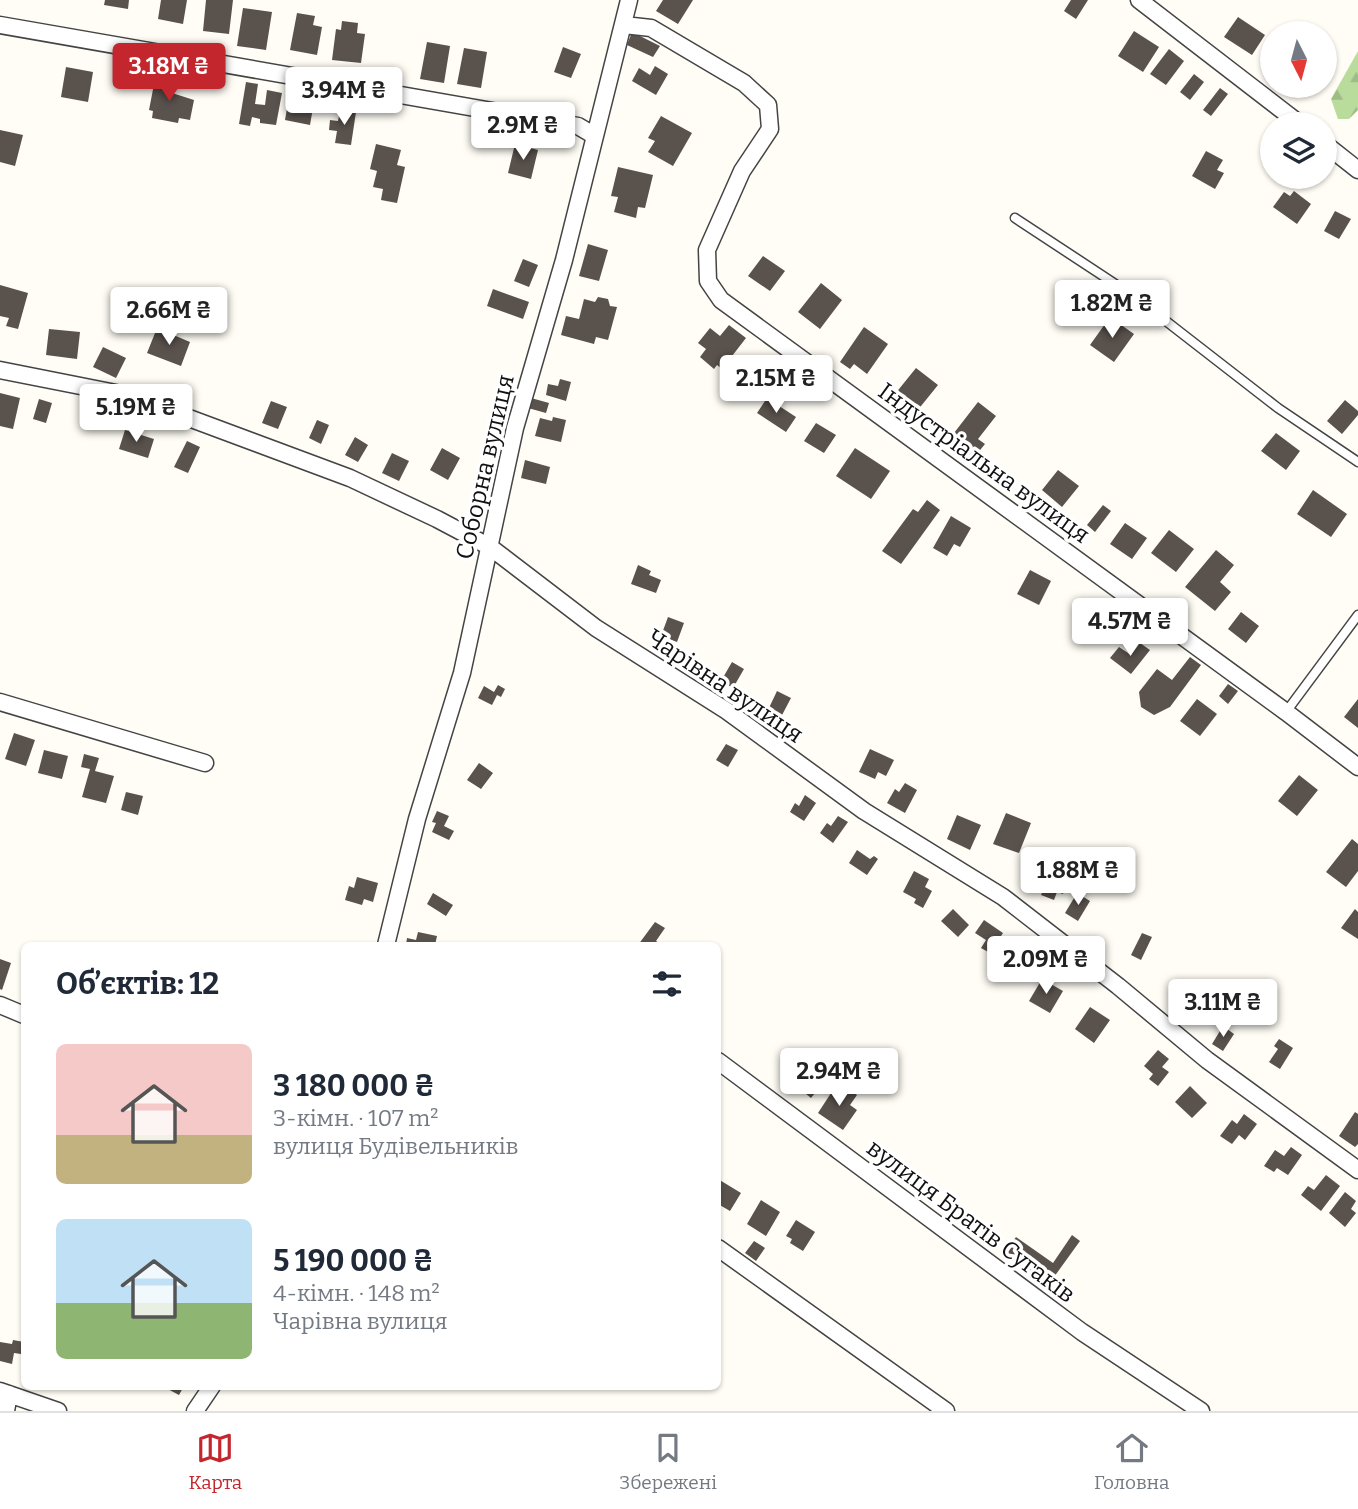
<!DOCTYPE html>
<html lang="uk">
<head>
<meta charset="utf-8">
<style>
  body { margin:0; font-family:Bitter,serif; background:#f2f2f3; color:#1f2937; height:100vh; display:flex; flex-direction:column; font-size:26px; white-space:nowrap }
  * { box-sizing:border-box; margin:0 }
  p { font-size:23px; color:#747a83 }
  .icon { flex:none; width:38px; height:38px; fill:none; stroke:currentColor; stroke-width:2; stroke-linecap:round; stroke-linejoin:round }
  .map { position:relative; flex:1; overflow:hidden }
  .drawer { position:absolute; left:21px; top:942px; width:700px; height:448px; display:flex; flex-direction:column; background:#fff; border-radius:10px; box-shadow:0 2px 5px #0004 }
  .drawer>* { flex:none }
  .needle { width:46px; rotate:174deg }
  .fabs { position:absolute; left:1260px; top:21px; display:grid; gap:14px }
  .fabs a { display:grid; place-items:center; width:77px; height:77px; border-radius:50%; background:#fff; box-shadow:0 2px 5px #0004; font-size:35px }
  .price { position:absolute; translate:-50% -60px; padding:0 16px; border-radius:7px; background:#fff; color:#222; font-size:23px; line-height:46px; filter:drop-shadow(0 2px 4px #0008) }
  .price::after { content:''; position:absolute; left:50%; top:42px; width:21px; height:16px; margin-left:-10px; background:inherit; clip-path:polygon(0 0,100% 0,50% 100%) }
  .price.current { background:#c4262e; color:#fff }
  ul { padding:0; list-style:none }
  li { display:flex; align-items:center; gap:21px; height:175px; padding:0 35px }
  li span { display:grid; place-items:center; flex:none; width:196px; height:140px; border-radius:10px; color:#555 }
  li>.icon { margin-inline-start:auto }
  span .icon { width:84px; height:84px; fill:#fffc; stroke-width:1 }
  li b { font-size:30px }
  h2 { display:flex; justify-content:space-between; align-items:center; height:84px; padding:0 35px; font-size:30px }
  .menu { display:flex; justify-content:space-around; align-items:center; height:98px; border-top:2px solid #e0e1e3; background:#fff; font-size:19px; color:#747a83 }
  .menu a { display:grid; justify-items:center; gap:4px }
  .menu .current { color:#c4262e }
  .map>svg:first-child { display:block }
  .forest { fill:url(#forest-firs) }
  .building { fill:#5a524d }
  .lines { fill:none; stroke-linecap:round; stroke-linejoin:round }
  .service-casing { stroke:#444; stroke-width:11 }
  .minor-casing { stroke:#444; stroke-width:19 }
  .service { stroke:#fff; stroke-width:8 }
  .minor { stroke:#fff; stroke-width:16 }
  .labels { text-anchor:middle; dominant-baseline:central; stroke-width:7; stroke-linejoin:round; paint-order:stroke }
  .street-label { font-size:24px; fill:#111; stroke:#fff }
</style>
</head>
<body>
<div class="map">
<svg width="1358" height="1411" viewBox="0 0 1358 1411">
  <defs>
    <pattern id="forest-firs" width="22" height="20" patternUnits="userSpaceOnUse" patternTransform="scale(1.75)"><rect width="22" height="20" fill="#b9dc9c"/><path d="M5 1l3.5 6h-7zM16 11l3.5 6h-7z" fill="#9ebc85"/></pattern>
  </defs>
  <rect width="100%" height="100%" fill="#fffdf5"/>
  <!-- forest -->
  <path class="forest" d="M1358 51V110L1349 119H1338L1331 99Z"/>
  <!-- building -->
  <path class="building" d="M105 0H129L128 9 104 5Z
    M161 0H187L183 24 158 19Z
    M206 0H233L229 34 203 31Z
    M663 0H693L678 24 656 11Z
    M1071 0H1088L1076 19 1064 11Z
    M243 8 272 12 266 50 237 46Z
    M297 13 315 16 313 25 322 27 317 55 290 50Z
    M1238 17 1265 35 1252 55 1224 37Z
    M342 21 358 23 357 33 365 34 361 63 332 60 336 29 341 30Z
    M1134 31 1159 47 1143 72 1118 56Z
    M632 32 660 46 653 57 627 45Z
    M427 42 450 46 444 83 420 79Z
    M563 47 581 54 571 78 554 72Z
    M464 48 487 52 481 88 457 84Z
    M1169 49 1184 61 1166 85 1150 74Z
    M655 66 668 74 656 95 632 81 639 68 650 75Z
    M66 67 93 72 88 102 61 97Z
    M1194 74 1204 82 1190 100 1180 92Z
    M155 79 173 83 172 93 194 100 190 120 179 118 178 123 152 118 153 111 149 110Z
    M246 82 258 84 255 104 265 105 267 90 282 93 276 125 260 123V119L252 117 250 126 239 124Z
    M1220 88 1228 94 1211 116 1203 110Z
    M289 97 314 102 310 125 285 120Z
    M340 110 356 112 351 145 335 143 337 131 329 130 330 120 338 121Z
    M661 116 692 133 673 166 648 152 655 141 648 138Z
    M0 130 23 135 15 166 0 162Z
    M376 144 401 150 397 165 405 167 397 203 381 200 383 189 373 187 377 171 370 169Z
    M515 144 538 150 531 179 508 173Z
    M1206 151 1223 160 1217 170 1224 173 1215 189 1192 176Z
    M618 167 653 175 645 208 638 207 636 218 614 212 618 197 611 196Z
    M1294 191 1311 204 1297 224 1273 207 1284 192 1290 196Z
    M1335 211 1351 219 1339 239 1324 231Z
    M588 244 608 250 599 281 579 276Z
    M763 256 785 271 770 291 748 276Z
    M523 259 538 265 529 287 514 281Z
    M821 283 842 300 820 329 798 312Z
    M0 285 28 293 18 329 6 326 9 318 0 316Z
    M493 289 529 302 523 319 487 306Z
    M598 297 608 299 610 306 617 307 608 340 596 337 594 344 561 335 566 316 579 319 584 299 595 302Z
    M1110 317 1134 334 1114 362 1090 345Z
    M729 325 746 338 722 369 717 365 714 369 700 357 706 349 698 343 710 328 720 336Z
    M864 327 888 344 867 374 854 364 850 369 840 362Z
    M157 328 190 342 181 366 147 353Z
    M49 329 80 332 77 359 46 355Z
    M103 347 126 358 116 378 93 367Z
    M744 363 767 379 754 398 731 382Z
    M916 368 938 385 917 411 895 394Z
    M560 379 571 382 566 401 546 395 548 384 558 386Z
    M0 393 20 398 13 429 0 426Z
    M531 398 549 403 546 413 528 408Z
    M767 398 796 417 786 432 757 413Z
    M39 399 52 403 46 423 33 419Z
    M1345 400 1358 411V415L1342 434 1327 421Z
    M271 401 287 407 278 429 262 423Z
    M978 402 996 416 978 439 985 444 972 460 960 451 966 443 954 433Z
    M553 417 566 420 561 442 535 436 540 418 552 421Z
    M317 420 329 425 321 444 309 438Z
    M816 423 836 435 824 453 804 441Z
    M125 430 154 439 148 458 119 449Z
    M1276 433 1300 451 1286 470 1261 451Z
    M355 437 368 445 358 462 345 455Z
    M187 441 200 447 188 473 174 467Z
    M442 448 460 458 448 480 430 470Z
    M855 448 890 471 871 499 836 476Z
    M392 453 409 461 399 481 382 473Z
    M525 460 550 467 546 484 521 478Z
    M1058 470 1079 486 1062 507 1042 490Z
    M1313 490 1347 514 1331 537 1297 514Z
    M927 500 940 510 901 564 882 551 913 509 918 512Z
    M1103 505 1111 511 1095 532 1087 525Z
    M951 516 971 528 960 547 954 544 947 556 933 548Z
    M1125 523 1147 538 1132 559 1110 544Z
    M1169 530 1194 549 1176 572 1151 553Z
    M1216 550 1234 565 1220 582 1231 592 1215 611 1185 587Z
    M638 565 651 571 649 575 661 580 656 593 631 584Z
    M1030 570 1051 581 1039 605 1017 594Z
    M1241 612 1259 626 1246 643 1228 629Z
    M668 617 684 623 677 642 661 636Z
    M1140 643 1150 650 1131 674 1110 658 1119 647 1131 655Z
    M1190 657 1201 665 1170 707 1154 715 1141 707 1139 692 1157 669 1172 680Z
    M732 662 744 669 733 688 721 681Z
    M1228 684 1238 691 1228 704 1219 696Z
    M498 685 505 689 501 697 497 695 492 705 478 698 484 686 494 692Z
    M777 691 791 698 781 717 768 710Z
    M1197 699 1217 714 1200 736 1180 721Z
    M1358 699V728L1344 717Z
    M14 733 35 740 26 766 5 759Z
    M726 744 738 750 728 767 716 760Z
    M870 749 894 760 886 776 878 772 875 779 859 772Z
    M44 750 68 756 62 779 38 773Z
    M84 754 99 758 95 771 114 776 106 803 82 797 90 769 81 767Z
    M479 763 493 773 481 789 467 780Z
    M1299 775 1318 790 1297 816 1278 801Z
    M905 783 917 790 905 813 887 803 895 789 899 792Z
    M126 792 143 796 138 815 121 810Z
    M805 795 816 803 804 821 790 812 795 803 799 806Z
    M437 811 449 816 444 826 454 831 449 840 432 832 436 823 432 822Z
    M1006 813 1031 823 1019 853 993 844Z
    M957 815 981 825 970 850 947 839Z
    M838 816 848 822 833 843 820 833 827 823 831 826Z
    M1352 839 1358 844V871L1346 887 1326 872Z
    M857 850 870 859 874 856 878 859 867 875 849 863Z
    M914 871 929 879 925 887 932 891 923 908 914 903 916 899 903 892Z
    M1049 875 1068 882 1063 894 1057 892 1054 900 1041 895Z
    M357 877 378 883 373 902 364 899 362 905 345 900 349 886 354 888Z
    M433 893 453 905 446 916 427 904Z
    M1077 893 1090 901 1078 921 1065 913Z
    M953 909 969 925 958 937 941 921Z
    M1355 909 1358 912V939L1341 928Z
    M984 920 1003 933 990 953 981 948 986 940 975 933Z
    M655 922 665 928 656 941 662 945H638Z
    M418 932 437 936 435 945H406L407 938 416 940Z
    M1142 933 1152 937 1141 960 1131 955Z
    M0 959 11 963 2 990 0 989Z
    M1042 979 1063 991 1050 1013 1029 1001Z
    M1090 1007 1110 1020 1094 1043 1075 1029Z
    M1223 1026 1234 1034 1223 1051 1212 1044Z
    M1279 1039 1293 1048 1280 1069 1269 1062 1278 1049 1274 1046Z
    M1158 1050 1169 1059 1162 1067 1169 1072 1158 1086 1149 1079 1153 1074 1144 1066Z
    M806 1059 815 1066 818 1062 832 1072 811 1098 789 1080Z
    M1190 1086 1207 1103 1192 1118 1175 1102Z
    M846 1087 857 1095 850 1105 857 1110 843 1130 818 1113 833 1090 841 1095Z
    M1355 1112 1358 1114V1144L1355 1147 1339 1136Z
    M1244 1114 1257 1124 1245 1140 1239 1135 1232 1144 1220 1136 1232 1120 1237 1124Z
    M1291 1147 1302 1155 1288 1175 1277 1168 1274 1172 1264 1166 1275 1150 1284 1156Z
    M1326 1175 1340 1186 1321 1211 1301 1195 1308 1186 1314 1190Z
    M718 1179 741 1193 730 1211 718 1204Z
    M1345 1192 1356 1201 1351 1209 1356 1213 1345 1227 1329 1213Z
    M761 1200 780 1212 766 1236 747 1224Z
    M796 1220 815 1232 803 1251 790 1243 792 1239 786 1236Z
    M1072 1235 1080 1241 1054 1277 1047 1272 1041 1281 1004 1254 1016 1237 1053 1263Z
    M754 1241 765 1248 756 1261 745 1253Z
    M13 1340 24 1342 21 1354 14 1353 12 1364 0 1361V1342L12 1344Z
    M162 1386H184L179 1395Z"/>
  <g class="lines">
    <!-- service casing -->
    <g class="service-casing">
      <path id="service" d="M1015 218 1135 297 1278 408 1358 462
        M1286 712 1358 615"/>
    </g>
    <!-- minor casing -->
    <g class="minor-casing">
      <path id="minor" d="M1139 0 1300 124
        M0 25 578 126 595 136
        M624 25 651 28 744 83 768 105 770 129 742 171 707 250 708 281 721 300 1286 712 1358 767
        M1325 144 1358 170
        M0 370 126 395 162 408 350 478 437 519 490 547 596 628 727 711 864 811 1003 897 1118 986 1207 1060 1358 1170
        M0 702 205 763
        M386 945 417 819 462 673 515 428 564 260 629 0
        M0 1005 24 1015
        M718 1061 1082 1332 1201 1411
        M718 1248 946 1411
        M0 1391 58 1411
        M6 1411 9 1394
        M195 1411 212 1386"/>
    </g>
    <!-- service -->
    <use href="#service" class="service"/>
    <!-- minor -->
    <use href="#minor" class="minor"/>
  </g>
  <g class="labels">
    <!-- street labels -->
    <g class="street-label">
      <text transform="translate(984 463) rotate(36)">Індустріальна вулиця</text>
      <text transform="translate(485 467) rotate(-77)">Соборна вулиця</text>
      <text transform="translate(725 686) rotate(34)">Чарівна вулиця</text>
      <text transform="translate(971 1221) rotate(37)">вулиця Братів Сугаків</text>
    </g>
  </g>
</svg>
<div class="fabs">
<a><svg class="needle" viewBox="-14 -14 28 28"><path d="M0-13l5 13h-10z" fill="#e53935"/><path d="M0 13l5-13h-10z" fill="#747a83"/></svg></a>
<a><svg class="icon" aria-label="layers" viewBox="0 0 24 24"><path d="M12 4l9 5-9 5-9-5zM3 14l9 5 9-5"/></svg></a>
</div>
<b class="price current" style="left:169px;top:103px">3.18M ₴</b>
<b class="price" style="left:344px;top:127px">3.94M ₴</b>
<b class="price" style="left:523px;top:162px">2.9M ₴</b>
<b class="price" style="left:1112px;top:340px">1.82M ₴</b>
<b class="price" style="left:169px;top:347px">2.66M ₴</b>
<b class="price" style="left:776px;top:415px">2.15M ₴</b>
<b class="price" style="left:136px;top:444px">5.19M ₴</b>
<b class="price" style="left:1130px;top:658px">4.57M ₴</b>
<b class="price" style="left:1078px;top:907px">1.88M ₴</b>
<b class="price" style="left:1046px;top:996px">2.09M ₴</b>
<b class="price" style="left:1223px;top:1039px">3.11M ₴</b>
<b class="price" style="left:839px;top:1108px">2.94M ₴</b>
<section class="drawer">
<h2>Об’єктів: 12<svg class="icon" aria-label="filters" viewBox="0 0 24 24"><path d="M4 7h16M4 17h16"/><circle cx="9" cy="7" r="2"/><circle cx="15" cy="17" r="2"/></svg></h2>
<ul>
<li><span style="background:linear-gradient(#f6c9c9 65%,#c2b280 0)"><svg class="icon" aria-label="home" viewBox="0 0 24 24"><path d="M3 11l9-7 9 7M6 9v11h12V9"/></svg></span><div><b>3 180 000 ₴</b><p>3-кімн. · 107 m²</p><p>вулиця Будівельників</p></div></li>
<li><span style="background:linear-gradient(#bfe0f5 60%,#8fb573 0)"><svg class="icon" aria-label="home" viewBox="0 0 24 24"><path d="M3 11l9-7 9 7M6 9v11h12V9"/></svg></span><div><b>5 190 000 ₴</b><p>4-кімн. · 148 m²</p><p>Чарівна вулиця</p></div></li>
</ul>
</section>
</div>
<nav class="menu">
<a class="current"><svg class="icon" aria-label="map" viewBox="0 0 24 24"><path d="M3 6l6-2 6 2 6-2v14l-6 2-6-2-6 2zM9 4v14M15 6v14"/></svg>Карта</a>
<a><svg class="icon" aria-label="saved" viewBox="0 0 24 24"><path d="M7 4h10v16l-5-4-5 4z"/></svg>Збережені</a>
<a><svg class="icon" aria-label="home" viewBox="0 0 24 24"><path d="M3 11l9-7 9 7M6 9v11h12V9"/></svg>Головна</a>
</nav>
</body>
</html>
